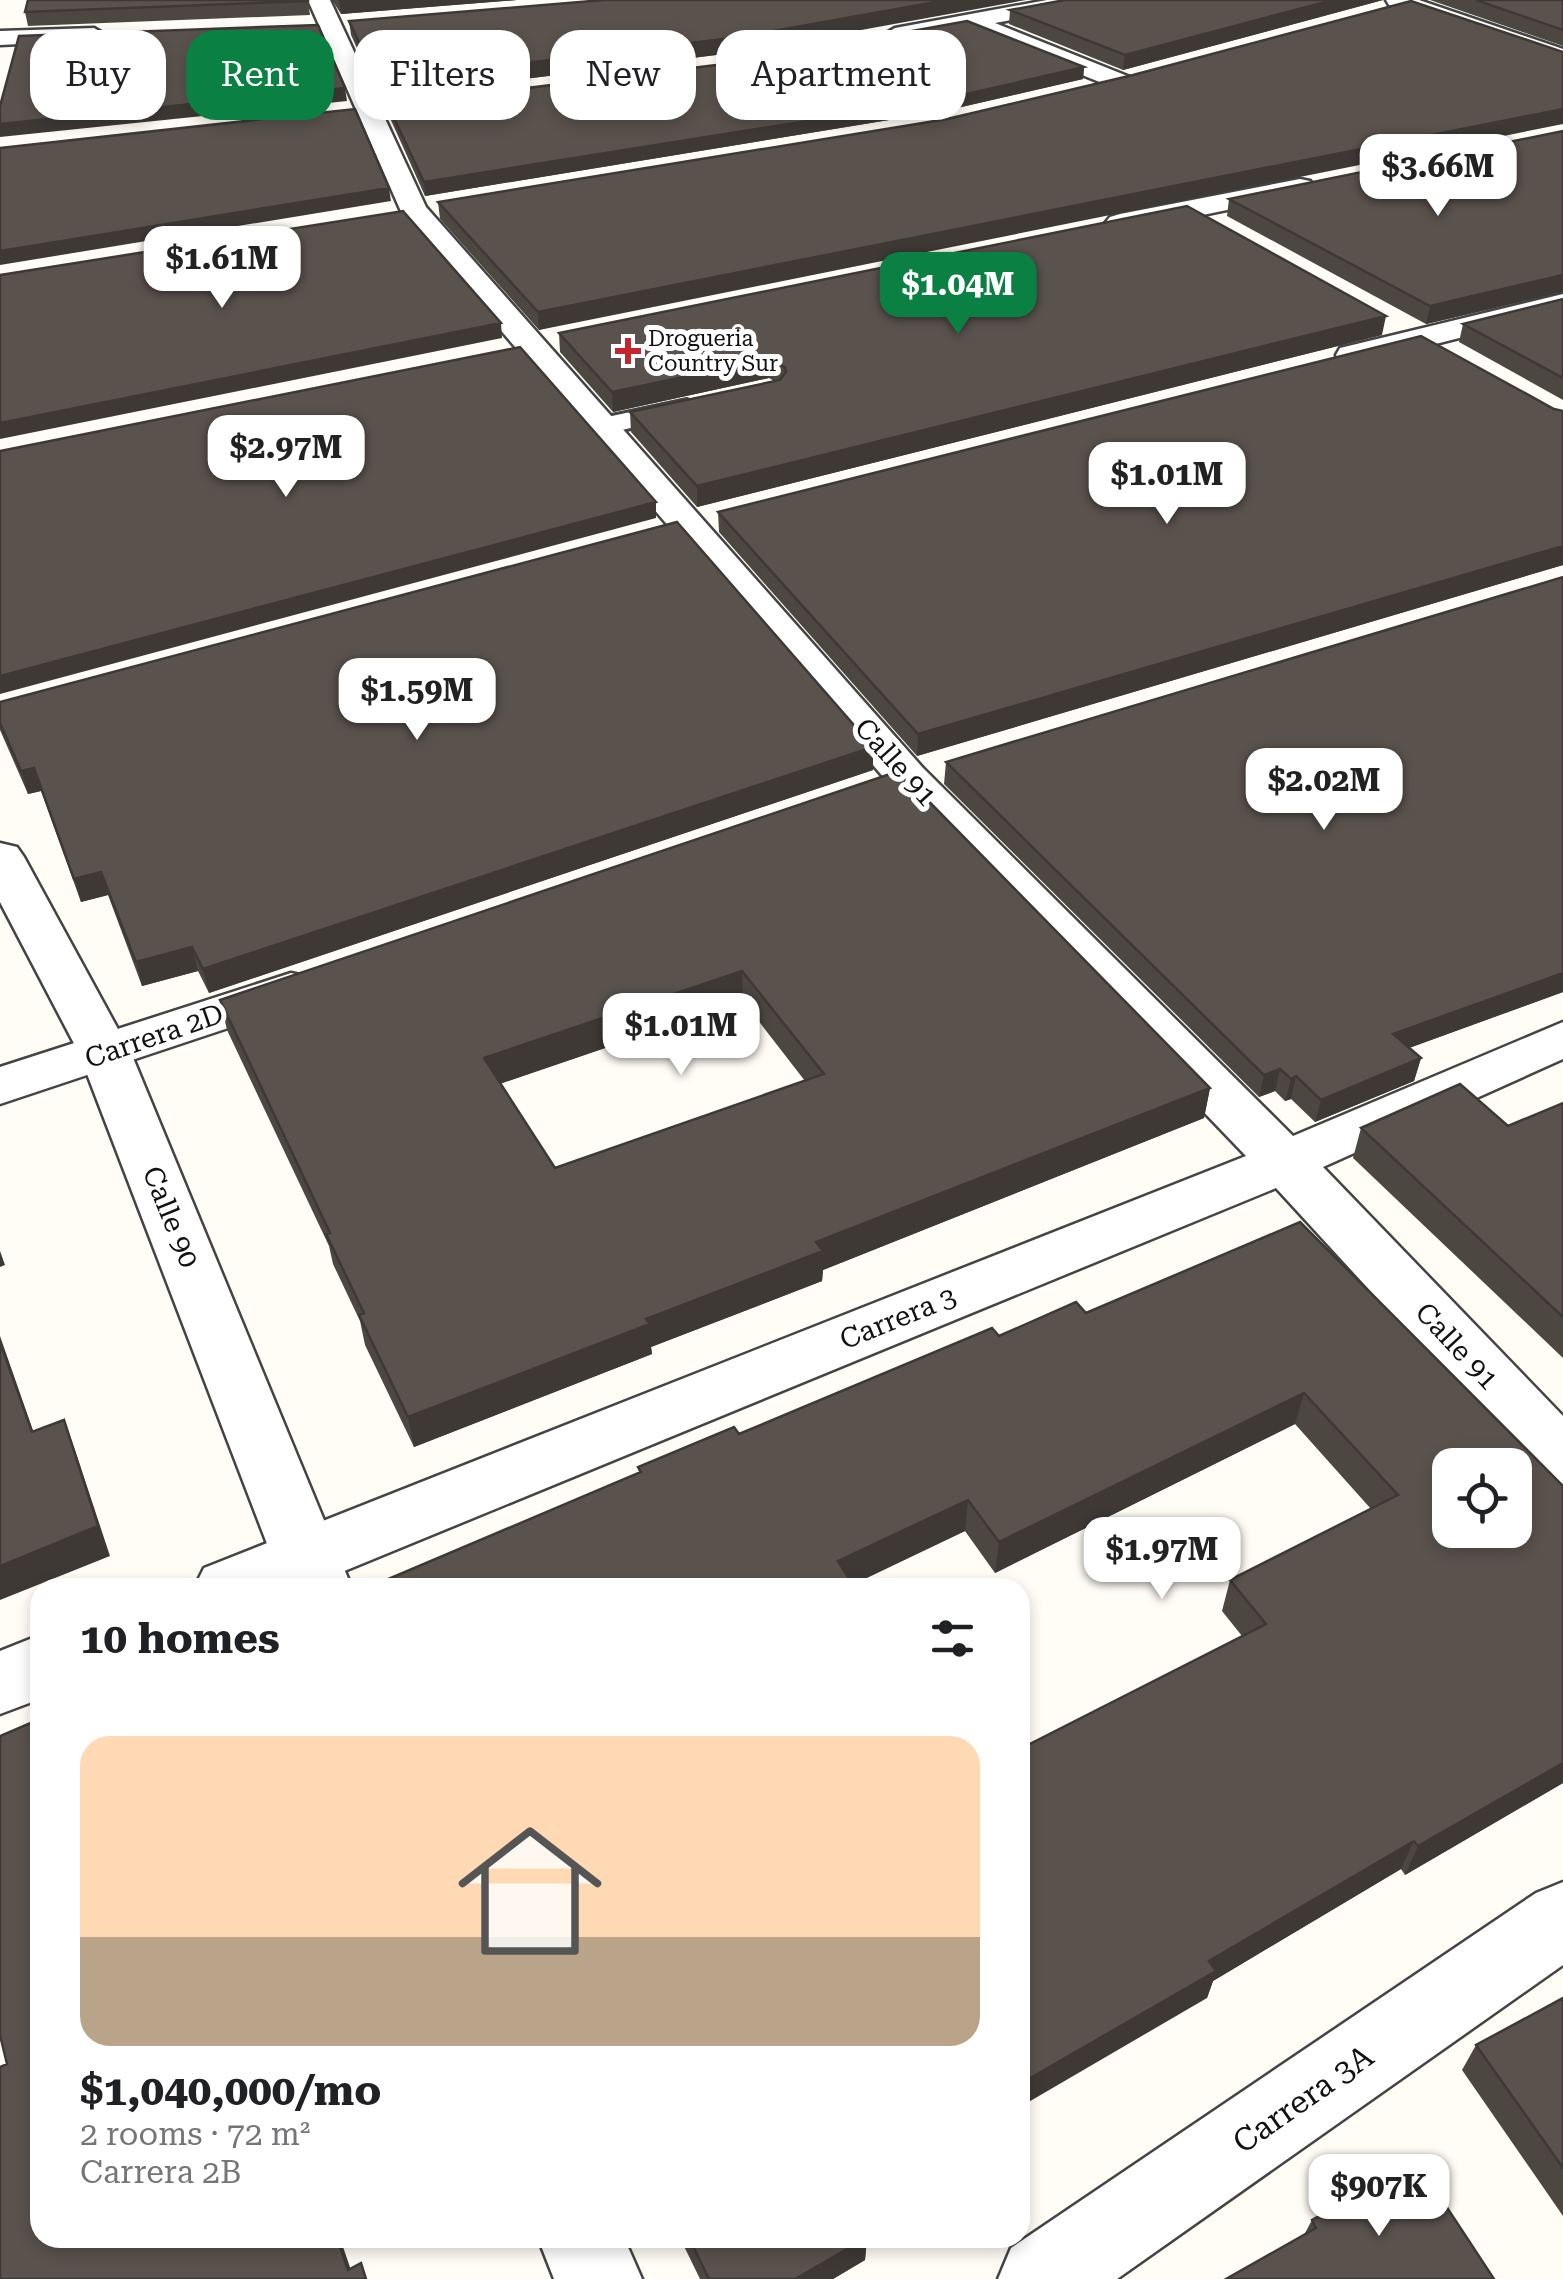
<!DOCTYPE html>
<html lang="en">
<head>
<meta charset="utf-8">
<style>
  body { margin:0; font-family:"Roboto Serif",serif; background:#f6f6f6; color:#202124; height:100vh; display:flex; flex-direction:column; font-size:38px; white-space:nowrap }
  * { box-sizing:border-box; margin:0 }
  p { font-size:32px; color:#757577 }
  .icon { flex:none; width:55px; height:55px; fill:none; stroke:currentColor; stroke-width:2; stroke-linecap:round; stroke-linejoin:round }
  .map { position:relative; flex:1; overflow:hidden }
  .sheet { position:absolute; left:30px; top:1578px; width:1000px; height:670px; display:flex; flex-direction:column; background:#fff; border-radius:30px; box-shadow:0 5px 15px #0003 }
  .sheet>* { flex:none }
  .banner { position:absolute; left:30px; top:30px; width:1000px; height:90px; display:flex; gap:20px }
  .fabs { position:absolute; left:1432px; top:1448px; display:grid; gap:20px }
  .fabs a { display:grid; place-items:center; width:100px; height:100px; border-radius:20px; background:#fff; box-shadow:0 5px 15px #0003; font-size:50px }
  .price { position:absolute; translate:-50% -85px; padding:0 22px; border-radius:20px; background:#fff; color:#222; font-size:32px; line-height:65px; filter:drop-shadow(0 2px 5px #0008) }
  .price::after { content:''; position:absolute; left:50%; top:60px; width:30px; height:22px; margin-left:-15px; background:inherit; clip-path:polygon(0 0,100% 0,50% 100%) }
  .price.current { background:#0b8043; color:#fff }
  ul { padding:0; list-style:none }
  li { display:grid; align-content:center; gap:20px; height:530px; padding:0 50px }
  li span { display:grid; place-items:center; height:310px; border-radius:30px; color:#555 }
  li>.icon { margin-inline-start:auto }
  span .icon { width:180px; height:180px; fill:#fffc; stroke-width:1 }
  li b { font-size:42px }
  h2 { display:flex; justify-content:space-between; align-items:center; height:120px; padding:0 50px; font-size:42px }
  .tag { padding:0 35px; border-radius:30px; background:#fff; box-shadow:0 5px 15px #0003; font-size:35px; line-height:90px }
  .tag.current { background:#0b8043; color:#fff }
  .map>svg:first-child { display:block }
  .lines { fill:none; stroke-linecap:round; stroke-linejoin:round }
  .service-casing { stroke:#444; stroke-width:6 }
  .minor-casing { stroke:#444; stroke-width:5 }
  .tertiary-casing { stroke:#444; stroke-width:5 }
  .service { fill:#fff; fill-rule:evenodd }
  .minor { fill:#fff; fill-rule:evenodd }
  .tertiary { fill:#fff; fill-rule:evenodd }
  .wall { fill:#4d4742; fill-rule:evenodd }
  .shaded-wall { fill:#3f3936 }
  .building { fill:#5a524d; stroke:#3f3936; stroke-width:2.5; fill-rule:evenodd }
  .poi-dot { fill:#c4262e; stroke:#fff; stroke-width:4 }
  .labels { text-anchor:middle; dominant-baseline:central; stroke-width:10; stroke-linejoin:round; paint-order:stroke }
  .far-poi-label { font-size:22px; fill:#111; stroke:#fff; text-anchor:start }
  .street-label { font-size:28px; fill:#111; stroke:#fff }
  .near-street-label { font-size:32px; fill:#111; stroke:#fff }
</style>
</head>
<body>
<div class="map">
<svg width="1563" height="2279" viewBox="0 0 1563 2279">
  <rect width="100%" height="100%" fill="#fffdf5"/>
  <g class="lines">
    <!-- service casing -->
    <g class="service-casing">
      <path id="service" d="M687 400 700 408 696 414 603 434 590 426 593 420Z"/>
    </g>
    <!-- minor casing -->
    <g class="minor-casing">
      <path id="minor" d="M308 0H330L426 207 923 768 1293 1136 1563 1022V1059L1323 1167 1563 1416V1484L1540 1476 1276 1188 303 1588H194L204 1568 1246 1156 891 786 403 216Z
        M1047 0H1095L1084 7 995 23 1130 77 1134 82 1130 87H1112L967 29 895 42 883 35 895 28Z
        M1386 0H1419L1563 49V64L1389 5Z
        M94 28 106 35 102 40 0 45V31Z
        M1300 179 1310 181 1314 187 1310 193 1120 232 1110 229 1105 223 1110 217 1120 214Z
        M1563 294V312L1352 365 1340 362 1336 355 1340 348Z
        M291 973 309 977 316 989 309 1001 0 1104V1067Z
        M40 1635V1699L0 1714V1651Z
        M1563 1882V1965L1117 2279H998L1011 2248 1536 1893Z"/>
    </g>
    <!-- tertiary casing -->
    <g class="tertiary-casing">
      <path id="tertiary" d="M0 843 17 847 24 857 131 1053 352 1588H284L79 1053 0 902Z
        M538 2238H624L642 2279H554Z"/>
    </g>
    <!-- service -->
    <use href="#service" class="service"/>
    <!-- minor -->
    <use href="#minor" class="minor"/>
    <!-- tertiary -->
    <use href="#tertiary" class="tertiary"/>
  </g>
  <!-- wall -->
  <path class="wall" d="M308 0 310 15 28 26 25 12Z
    M332 0H517L341 14Z
    M1383 0 1123 70 1009 24 1010 10Z
    M1430 0H1563V46Z
    M349 21 740 52 379 97 351 35Z
    M1563 52 539 330 440 219 438 202Z
    M1084 67 1083 79 944 111 425 196 390 118 388 105Z
    M1563 131V292L1426 324 1227 216 1229 199Z
    M1563 299V400L1459 342 1463 324Z
    M559 333 1382 335 697 507 631 432 630 412 774 381 769 378 613 412 560 352Z
    M1554 409 1563 411V565L917 756 719 532 718 512Z
    M1563 577V992L1409 1048 1421 1058 1414 1081 1315 1122 1291 1099 1285 1101 1275 1091 1259 1097 944 784 946 762Z
    M0 702 873 770 209 993 198 971 142 986 108 895 81 902 41 791 28 794 0 730Z
    M899 771 1210 1088 1204 1118 823 1270 822 1281 651 1347 652 1354 414 1447 365 1345 360 1321 333 1264 329 1246 227 1030 220 1000ZM743 1001 805 1081 555 1168 501 1083Z
    M1563 1103V1358L1353 1158 1361 1128 1508 1126Z
    M1300 1222 1563 1783 1405 1875 1401 1869 1213 1981 1207 1998 1242 1636 1222 1611 1230 1580 1371 1509 1295 1424 995 1573 965 1531 853 1584 855 1588H388L386 1580 639 1473 638 1467 739 1434 999 1336 1086 1313Z
    M1563 1998V2216L1462 2070 1476 2045Z
    M1312 2220 1494 2279 1304 2235Z
    M680 2238H867L865 2260 833 2279H700Z"/>
  <!-- shaded-wall -->
  <path class="shaded-wall" d="M339 0H517L341 14Z
    M947 0H1026L740 52 379 97 377 81Z
    M1333 0H1383L1123 70 1125 55Z
    M1084 67 1083 79 944 111 425 196 424 182Z
    M345 88 347 101 0 137V124Z
    M1563 109V124L539 330 538 312Z
    M389 188 391 201 0 265V251Z
    M1563 275V292L1426 324 1430 306Z
    M1386 316 1382 335 697 507V486Z
    M501 323 502 338 0 439V423Z
    M769 359V378L613 412 612 392Z
    M656 502V518L0 694V676Z
    M1563 546V565L917 756 918 734Z
    M873 747V770L209 993 203 969Z
    M34 768 41 791 28 794 21 771Z
    M101 872 108 895 81 902 74 879Z
    M192 947 198 971 142 986 136 962Z
    M742 971 743 1001 488 1088 484 1058Z
    M1563 973V992L1387 1056 1393 1034Z
    M1421 1058 1414 1081 1315 1122 1321 1100Z
    M1280 1069 1275 1091 1259 1097 1264 1075Z
    M1296 1076 1291 1099 1285 1101 1291 1079Z
    M1210 1088 1204 1118 823 1270 822 1281 651 1347 652 1354 414 1447 408 1417 646 1319 816 1242Z
    M0 1251 5 1265 0 1267Z
    M0 1336 44 1462 32 1432 0 1342Z
    M1304 1393 1295 1424 995 1573 999 1542Z
    M64 1420 75 1450 110 1556 0 1600V1566Z
    M968 1500 965 1531 846 1588 838 1561Z
    M1563 1763V1783L1405 1875 1418 1846Z
    M1414 1841 1401 1869 1213 1981 1207 1998 1020 2107V2084L1209 1961Z
    M337 2238H340L354 2279H352Z
    M866 2238H867L865 2260 833 2279H795Z"/>
  <!-- building -->
  <path class="building" d="M28 0H308V1L25 12Z
    M604 0H947L740 37 377 81 349 21Z
    M1065 0H1333L1125 55 1010 10Z
    M1476 0H1563V30Z
    M1411 1 1563 52V109L538 312 438 202 947 119 1133 75Z
    M967 21 1084 67 945 99 424 182 388 105 741 62Z
    M318 25 345 88 0 124V106L19 36Z
    M355 109 389 188 0 251V148Z
    M1563 131V275L1430 306 1229 199Z
    M1187 206 1386 316 697 486 630 412 780 380 786 372 785 367 769 359 612 392 559 333Z
    M403 211 501 323 0 423V275Z
    M1563 299V378L1463 324Z
    M1421 336 1554 409 1563 411V546L918 734 718 512Z
    M520 347 656 502 0 676V451Z
    M677 522 873 747 203 969 192 947 136 962 101 872 74 879 34 768 21 771 0 723V702Z
    M1563 577V973L1393 1034 1421 1058 1321 1100 1296 1076 1291 1079 1280 1069 1264 1075 946 762Z
    M899 771 1210 1088 816 1242 823 1251 646 1319 650 1324 408 1417 359 1315 364 1313 326 1234 330 1233 220 1000ZM742 971 824 1074 555 1168 484 1058Z
    M1460 1084 1508 1126 1563 1103V1317L1361 1128Z
    M1300 1222 1563 1486V1763L1418 1846 1414 1841 1209 1961 1216 1971 1020 2084V1749L1266 1624 1230 1580 1398 1495 1304 1393 999 1542 968 1500 838 1561 855 1588H389L386 1580 641 1472 638 1467 734 1427 739 1434 992 1328 999 1336 1076 1302 1086 1313ZM1450 1465H1515V1530H1450Z
    M0 1342 32 1432 64 1420 98 1526 0 1566Z
    M40 1719V2238H337L348 2270 361 2263 366 2279H0V2067L7 2064 0 2035V1736Z
    M1563 1998V2168L1476 2045Z
    M1417 2162 1494 2279H1226L1316 2228 1312 2220Z
    M689 2238H866L795 2279H709Z"/>
  <!-- markers -->
  <path class="poi-dot" d="M623 336h10v10h10v10h-10v10h-10v-10h-10v-10h10z"/>
  <g class="labels">
    <!-- far-poi labels -->
    <g class="far-poi-label">
      <text x="648" y="338">Drogueria<tspan x="648" dy="25">Country Sur</tspan></text>
    </g>
    <!-- street labels -->
    <g class="street-label">
      <text transform="translate(896 762) rotate(48)">Calle 91</text>
      <text transform="translate(154 1036) rotate(-19)">Carrera 2D</text>
      <text transform="translate(171 1217) rotate(68)">Calle 90</text>
      <text transform="translate(898 1318) rotate(-22)">Carrera 3</text>
      <text transform="translate(1457 1346) rotate(47)">Calle 91</text>
    </g>
    <!-- near-street labels -->
    <g class="near-street-label">
      <text transform="translate(1303 2099) rotate(-35)">Carrera 3A</text>
    </g>
  </g>
</svg>
<div class="fabs">
<a><svg class="icon" aria-label="locate" viewBox="0 0 24 24"><circle cx="12" cy="12" r="6"/><path d="M12 2v4M12 18v4M2 12h4M18 12h4"/></svg></a>
</div>
<b class="price" style="left:1438px;top:219px">$3.66M</b>
<b class="price" style="left:222px;top:311px">$1.61M</b>
<b class="price current" style="left:958px;top:337px">$1.04M</b>
<b class="price" style="left:286px;top:500px">$2.97M</b>
<b class="price" style="left:1167px;top:527px">$1.01M</b>
<b class="price" style="left:417px;top:743px">$1.59M</b>
<b class="price" style="left:1324px;top:833px">$2.02M</b>
<b class="price" style="left:681px;top:1078px">$1.01M</b>
<b class="price" style="left:1162px;top:1602px">$1.97M</b>
<b class="price" style="left:1379px;top:2239px">$907K</b>
<div class="banner">
<a class="tag">Buy</a>
<a class="tag current">Rent</a>
<a class="tag">Filters</a>
<a class="tag">New</a>
<a class="tag">Apartment</a>
</div>
<section class="sheet">
<h2>10 homes<svg class="icon" aria-label="filters" viewBox="0 0 24 24"><path d="M4 7h16M4 17h16"/><circle cx="9" cy="7" r="2"/><circle cx="15" cy="17" r="2"/></svg></h2>
<ul>
<li><span style="background:linear-gradient(#ffd9b3 65%,#b9a48a 0)"><svg class="icon" aria-label="home" viewBox="0 0 24 24"><path d="M3 11l9-7 9 7M6 9v11h12V9"/></svg></span><div><b>$1,040,000/mo</b><p>2 rooms · 72 m²</p><p>Carrera 2B</p></div></li>
</ul>
</section>
</div>
</body>
</html>
